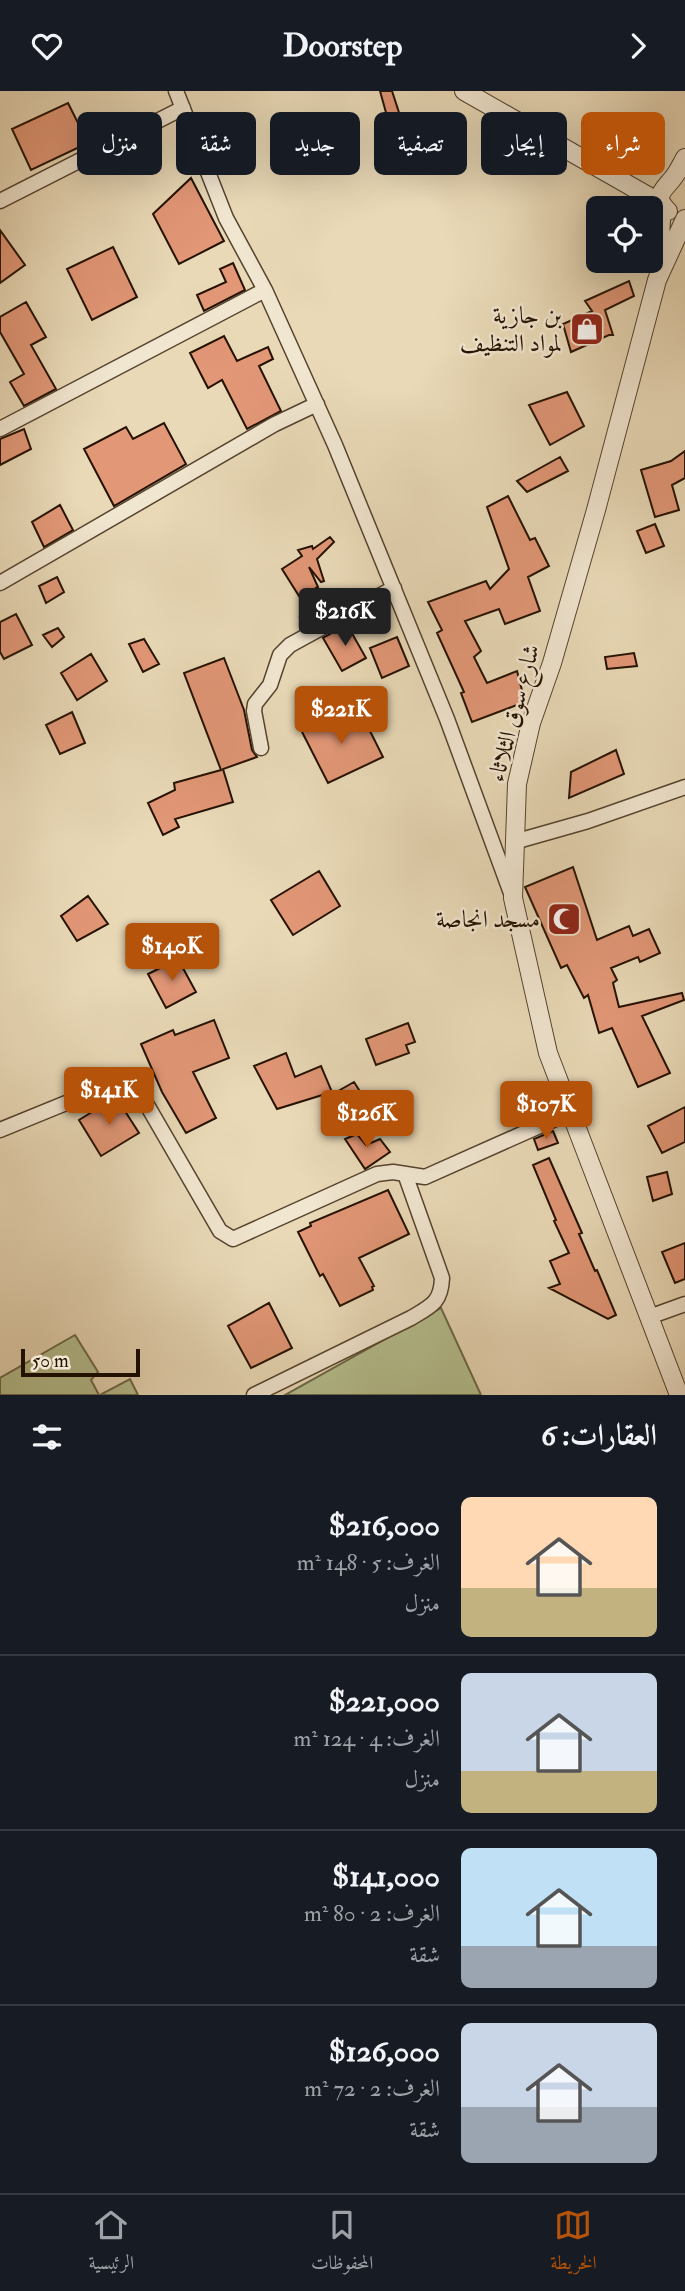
<!DOCTYPE html>
<html lang="ar">
<head>
<meta charset="utf-8">
<style>
  body { margin:0; font-family:"IM FELL Double Pica",Amiri,serif; background:#20242c; color:#f1f3f6; direction:rtl; height:100vh; display:flex; flex-direction:column; font-size:26px; white-space:nowrap }
  * { box-sizing:border-box; margin:0 }
  p { font-size:23px; color:#9ea1a6 }
  .icon { flex:none; width:38px; height:38px; fill:none; stroke:currentColor; stroke-width:2; stroke-linecap:round; stroke-linejoin:round }
  .map { position:relative; height:1304px; overflow:hidden; direction:ltr }
  .details { display:flex; flex-direction:column; background:#171b24; flex:1 }
  .details>* { flex:none }
  .hud { position:absolute; left:21px; top:21px; width:644px; height:63px; direction:rtl; display:flex; gap:14px }
  .fabs { position:absolute; left:586px; top:105px; display:grid; gap:14px }
  .fabs a { display:grid; place-items:center; width:77px; height:77px; border-radius:10px; background:#171b24; box-shadow:0 7px 28px #0002; font-size:35px }
  .scale { position:absolute; left:21px; bottom:18px; width:119px; box-sizing:border-box; padding-left:7px; border:4px solid #241100; border-top:0; font-size:19px; line-height:24px; white-space:nowrap; color:#241100; -webkit-text-stroke:5px #f1e6d0; paint-order:stroke }
  .price { position:absolute; translate:-50% -60px; padding:0 16px; border-radius:7px; background:#b45309; color:#fff; font-size:23px; line-height:46px; filter:drop-shadow(0 2px 4px #0008) }
  .price::after { content:''; position:absolute; left:50%; top:42px; width:21px; height:16px; margin-left:-10px; background:inherit; clip-path:polygon(0 0,100% 0,50% 100%) }
  .price.current { background:#222; color:#fff }
  ul { padding:0; list-style:none }
  li { display:flex; align-items:center; gap:21px; height:175px; padding:0 28px }
  li+li { border-top:2px solid #363941 }
  li span { display:grid; place-items:center; flex:none; width:196px; height:140px; border-radius:10px; color:#555 }
  li>.icon { margin-inline-start:auto }
  span .icon { width:84px; height:84px; fill:#fffc; stroke-width:1 }
  li b { font-size:30px }
  h2 { display:flex; justify-content:space-between; align-items:center; height:84px; padding:0 28px; font-size:30px }
  .pill { padding:0 24px; border-radius:10px; background:#171b24; box-shadow:0 7px 28px #0002; font-size:24px; line-height:63px }
  .pill.current { background:#b45309; color:#fff }
  header { display:flex; justify-content:space-between; align-items:center; height:91px; padding:0 28px; background:#171b24; font-size:32px; font-weight:800 }
  .menu { display:flex; justify-content:space-around; align-items:center; height:98px; border-top:2px solid #363941; background:#171b24; font-size:19px; color:#9ea1a6 }
  .menu a { display:grid; justify-items:center; gap:4px }
  .menu .current { color:#b45309 }
  .map>svg:first-child { display:block }
  .green { fill:#b5bf8f; stroke:#6c6848; stroke-width:2 }
  .building { fill:#e29777; stroke:#241100; stroke-width:2 }
  .lines { fill:none; stroke-linecap:round; stroke-linejoin:round }
  .minor-casing { stroke:#55432e; stroke-width:17 }
  .tertiary-casing { stroke:#55432e; stroke-width:20 }
  .minor { stroke:#f1e6d0; stroke-width:14 }
  .tertiary { stroke:#f1e6d0; stroke-width:18 }
  .labels { text-anchor:middle; dominant-baseline:central; stroke-width:5; stroke-linejoin:round; paint-order:stroke }
  .poi-label { font-size:24px; fill:#241100; stroke:#f1e6d0; text-anchor:end }
  .street-label { font-size:24px; fill:#241100; stroke:#f1e6d0 }
</style>
</head>
<body>
<header><svg class="icon" aria-label="forward" viewBox="0 0 24 24"><path d="M9 5l7 7-7 7"/></svg>Doorstep<svg class="icon" aria-label="heart" viewBox="0 0 24 24"><path d="M12 20l-8-8c-3-5 5-10 8-4 3-6 11-1 8 4z"/></svg></header>
<div class="map">
<svg width="685" height="1304" viewBox="0 0 685 1304">
  <rect width="100%" height="100%" fill="#e9d9b7"/>
  <filter id="stains"><feTurbulence type="fractalNoise" baseFrequency=".00286" numOctaves="4"/><feColorMatrix values="0 0 0 0 .2 0 0 0 0 .09 0 0 0 0 .02 0 0 0 .5 -.17"/></filter>
  <radialGradient id="worn" r=".72"><stop offset=".6" stop-color="#630" stop-opacity="0"/><stop offset="1" stop-color="#630" stop-opacity=".3"/></radialGradient>
  <!-- green -->
  <path class="green" d="M441 1217 481 1304H285Z
    M75 1244 98 1281 91 1289 99 1304H0V1287Z
    M130 1288 138 1304H100Z"/>
  <!-- building -->
  <path class="building" d="M380 0H392L416 74 402 79Z
    M68 12 88 52 31 79 12 38Z
    M191 87 224 150 179 173 153 123Z
    M0 139 25 174 0 192Z
    M113 156 137 206 92 229 67 178Z
    M233 172 245 199 204 220 197 204 226 191 220 178Z
    M629 190 634 205 605 219 613 244H609L571 261 563 233 592 220 585 210Z
    M26 211 46 246 31 254 56 298 24 315 10 291 24 283 0 241V226Z
    M224 245 237 270 268 256 273 268 259 275 281 320 247 338 222 289 208 297 190 262Z
    M567 301 584 335 550 354 529 314Z
    M164 332 186 373 114 415 84 358 126 336 133 348Z
    M24 338 31 358 0 374V348Z
    M685 360V387L672 394 679 419 655 426 641 379 671 370Z
    M560 366 568 380 527 401 517 390Z
    M508 405 530 449 535 447 549 475 528 486 540 520 505 533 499 518 465 530 481 560 474 566 487 592 517 580 525 611 472 631 461 602 464 601 437 542 442 539 428 511 486 490 490 498 509 478 487 416Z
    M60 414 73 439 44 456 32 431Z
    M655 433 664 455 646 462 637 440Z
    M330 446 334 451 317 468 324 490 321 491 309 476 318 496 316 497 331 521 306 534 300 526 309 521 282 478 302 465 298 459 312 455 313 458Z
    M57 486 64 501 46 512 39 495Z
    M16 523 32 554 4 568 0 561V531Z
    M58 537 64 546 52 556 43 544Z
    M341 537 343 540 349 537 366 567 342 580 323 547Z
    M397 546 409 575 382 587 370 557Z
    M144 548 159 573 143 581 129 553Z
    M634 562 637 575 607 578 605 566Z
    M91 563 107 590 77 609 61 582Z
    M224 567 244 619 252 659 257 666 223 678 233 711 175 728 179 736 163 744 148 712 175 699 174 692 221 679 184 582Z
    M72 621 85 652 60 663 46 634Z
    M361 622 383 666 328 692 299 635 321 624 329 639Z
    M616 659 624 683 569 707 571 681Z
    M573 776 597 849 629 835 633 845 649 838 660 862 640 871 638 866 611 877 617 889 613 892 619 916 682 902 684 909 642 925 670 982 638 996 612 937 599 942 588 904 584 907 567 874 561 877 525 796Z
    M319 780 340 815 293 844 271 809Z
    M88 805 108 833 77 850 61 825Z
    M178 868 196 901 166 917 148 883Z
    M214 929 229 967 193 981 216 1027 186 1042 162 1001 141 953 173 939 175 944Z
    M408 932 415 951 406 954 409 962 376 974 366 948Z
    M286 962 295 986 321 975 332 1001 277 1018 254 975Z
    M354 991 373 1021 345 1038 326 1007Z
    M116 1006 139 1042 101 1065 79 1029Z
    M685 1016V1051L662 1062 648 1035Z
    M553 1040 558 1052 538 1059 534 1048Z
    M357 1043 366 1054 380 1048 390 1061 365 1078 345 1048Z
    M549 1067 582 1142 579 1143 595 1180 597 1179 616 1224 608 1228 549 1197 560 1193 550 1170 569 1162 554 1130 556 1129 533 1074Z
    M667 1081 672 1103 653 1110 647 1086Z
    M388 1099 409 1143 359 1167 374 1195 372 1196 373 1199 340 1215 323 1183 320 1185 298 1141 311 1135 310 1132Z
    M685 1152V1188L675 1192 662 1161Z
    M269 1212 292 1257 251 1277 228 1235Z"/>
  <g class="lines">
    <!-- minor casing -->
    <g class="minor-casing">
      <path id="minor" d="M176 0 226 127 265 199 335 354 447 628 511 802
        M0 110 183 17
        M0 338 265 199
        M0 492 275 333 317 313
        M261 657 254 620 255 613 270 594 280 564 290 554 394 497
        M514 751 588 730 685 696
        M0 1039 120 990C132 992 136 998 143 1007L220 1140 233 1148 377 1083 393 1081 425 1086 571 1021
        M649 1226 685 1213
        M254 1304 411 1227C431 1215 441 1212 442 1187L405 1083"/>
    </g>
    <!-- tertiary casing -->
    <g class="tertiary-casing">
      <path id="tertiary" d="M464 0 662 113 658 179
        M668 120C652 105 664 99 673 87 678 81 681 74 685 67
        M679 1304 548 962 513 807 517 693 531 632 552 572 596 419 657 189 685 128"/>
    </g>
    <!-- minor -->
    <use href="#minor" class="minor"/>
    <!-- tertiary -->
    <use href="#tertiary" class="tertiary"/>
  </g>
  <!-- icons -->
  <defs>
    <g id="shop-square" transform="scale(1.75)"><rect x="-9" y="-9" width="18" height="18" rx="4" fill="#8f2418" stroke="#f1e6d0"/><path d="M-5-2.5h2.3a2.7 3.5 0 0 1 5.4 0H5L5.5 6h-11ZM-1.5-2.5h3a1.5 2.3 0 0 0-3 0Z" fill="#fff"/></g>
    <g id="mosque-square" transform="scale(1.75)"><rect x="-9" y="-9" width="18" height="18" rx="4" fill="#8f2418" stroke="#f1e6d0"/><path d="M3.5-4.9A6 6 0 1 0 3.5 4.9A5 5 0 1 1 3.5-4.9Z" fill="#fff"/></g>
  </defs>
  <g fill-rule="evenodd">
    <use href="#shop-square" x="587" y="238"/>
    <use href="#mosque-square" x="564" y="828"/>
  </g>
  <g class="labels">
    <!-- poi labels -->
    <g class="poi-label">
      <text x="562" y="224">بن جازية<tspan x="562" dy="28">لمواد التنظيف</tspan></text>
      <text x="540" y="828">مسجد انجاصة</text>
    </g>
    <!-- street labels -->
    <g class="street-label">
      <text transform="translate(514 622) rotate(-75)">شارع سوق الثلاثاء</text>
    </g>
  </g>
  <rect width="100%" height="100%" filter="url(#stains)"/>
  <rect width="100%" height="100%" fill="url(#worn)"/>
</svg>
<div class="fabs">
<a><svg class="icon" aria-label="locate" viewBox="0 0 24 24"><circle cx="12" cy="12" r="6"/><path d="M12 2v4M12 18v4M2 12h4M18 12h4"/></svg></a>
</div>
<div class="scale">50 m</div>
<b class="price current" style="left:345px;top:557px">$216K</b>
<b class="price" style="left:341px;top:655px">$221K</b>
<b class="price" style="left:172px;top:892px">$140K</b>
<b class="price" style="left:109px;top:1036px">$141K</b>
<b class="price" style="left:546px;top:1050px">$107K</b>
<b class="price" style="left:367px;top:1059px">$126K</b>
<div class="hud">
<a class="pill current">شراء</a>
<a class="pill">إيجار</a>
<a class="pill">تصفية</a>
<a class="pill">جديد</a>
<a class="pill">شقة</a>
<a class="pill">منزل</a>
</div>
</div>
<section class="details">
<h2>العقارات: 6<svg class="icon" aria-label="filters" viewBox="0 0 24 24"><path d="M4 7h16M4 17h16"/><circle cx="9" cy="7" r="2"/><circle cx="15" cy="17" r="2"/></svg></h2>
<ul>
<li><span style="background:linear-gradient(#ffd9b3 65%,#c2b280 0)"><svg class="icon" aria-label="home" viewBox="0 0 24 24"><path d="M3 11l9-7 9 7M6 9v11h12V9"/></svg></span><div><b>$216,000</b><p>الغرف: 5 · 148 m²</p><p>منزل</p></div></li>
<li><span style="background:linear-gradient(#c9d6e8 70%,#c2b280 0)"><svg class="icon" aria-label="home" viewBox="0 0 24 24"><path d="M3 11l9-7 9 7M6 9v11h12V9"/></svg></span><div><b>$221,000</b><p>الغرف: 4 · 124 m²</p><p>منزل</p></div></li>
<li><span style="background:linear-gradient(#bfe0f5 70%,#9aa5b1 0)"><svg class="icon" aria-label="home" viewBox="0 0 24 24"><path d="M3 11l9-7 9 7M6 9v11h12V9"/></svg></span><div><b>$141,000</b><p>الغرف: 2 · 80 m²</p><p>شقة</p></div></li>
<li><span style="background:linear-gradient(#c9d6e8 60%,#9aa5b1 0)"><svg class="icon" aria-label="home" viewBox="0 0 24 24"><path d="M3 11l9-7 9 7M6 9v11h12V9"/></svg></span><div><b>$126,000</b><p>الغرف: 2 · 72 m²</p><p>شقة</p></div></li>
</ul>
</section>
<nav class="menu">
<a class="current"><svg class="icon" aria-label="map" viewBox="0 0 24 24"><path d="M3 6l6-2 6 2 6-2v14l-6 2-6-2-6 2zM9 4v14M15 6v14"/></svg>الخريطة</a>
<a><svg class="icon" aria-label="saved" viewBox="0 0 24 24"><path d="M7 4h10v16l-5-4-5 4z"/></svg>المحفوظات</a>
<a><svg class="icon" aria-label="home" viewBox="0 0 24 24"><path d="M3 11l9-7 9 7M6 9v11h12V9"/></svg>الرئيسية</a>
</nav>
</body>
</html>
